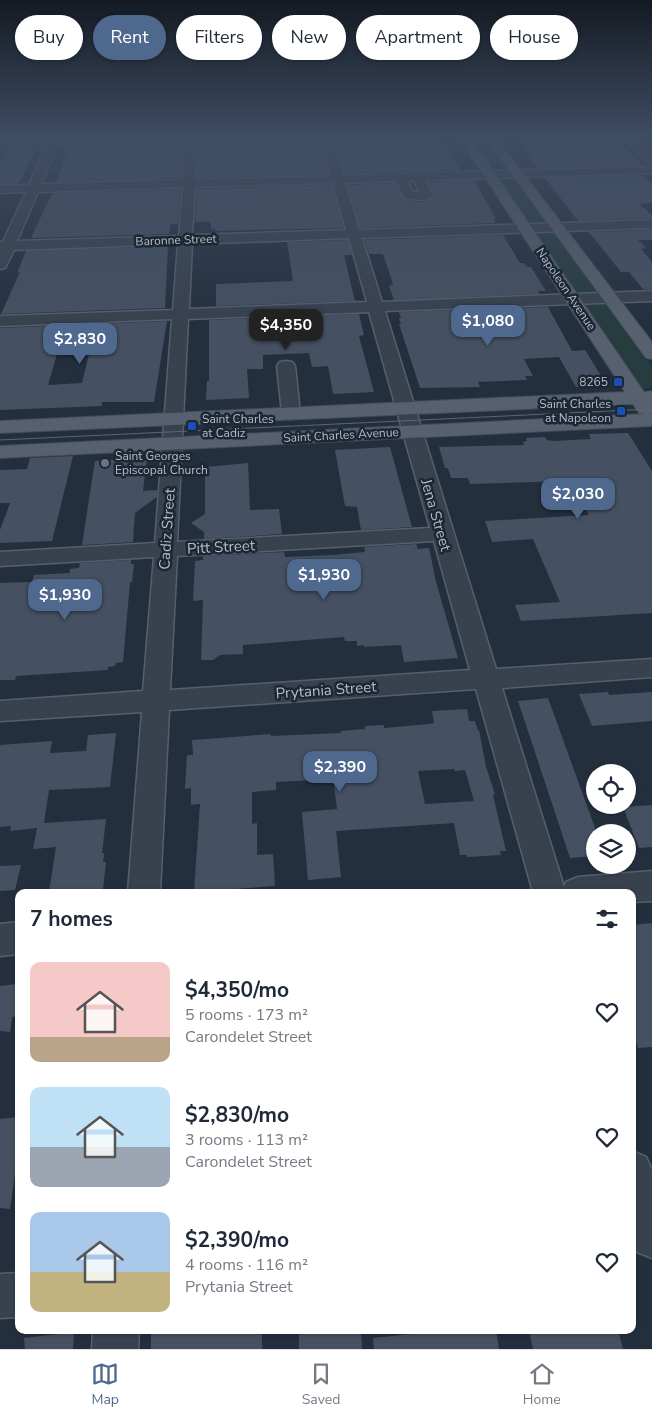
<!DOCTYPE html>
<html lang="en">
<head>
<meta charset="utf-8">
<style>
  body { margin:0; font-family:"Nunito Sans",sans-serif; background:#f2f2f3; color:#1f2937; height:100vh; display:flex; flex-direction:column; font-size:19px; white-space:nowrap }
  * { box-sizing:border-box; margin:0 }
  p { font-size:16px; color:#747a83 }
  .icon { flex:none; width:28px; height:28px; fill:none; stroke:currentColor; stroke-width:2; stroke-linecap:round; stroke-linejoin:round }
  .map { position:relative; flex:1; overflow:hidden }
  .side { position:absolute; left:15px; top:889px; width:621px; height:445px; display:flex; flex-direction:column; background:#fff; border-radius:10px; box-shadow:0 1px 4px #0004 }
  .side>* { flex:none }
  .banner { position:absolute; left:15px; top:15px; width:622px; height:45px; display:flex; gap:10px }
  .controls { position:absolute; left:586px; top:764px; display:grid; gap:10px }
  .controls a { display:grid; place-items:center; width:50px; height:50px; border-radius:50%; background:#fff; box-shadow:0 1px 4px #0004; font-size:25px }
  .price { position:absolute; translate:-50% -42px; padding:0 11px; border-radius:10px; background:#4f688e; color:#fff; font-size:16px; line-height:32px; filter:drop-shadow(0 1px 2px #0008) }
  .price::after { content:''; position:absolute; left:50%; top:30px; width:15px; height:11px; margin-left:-8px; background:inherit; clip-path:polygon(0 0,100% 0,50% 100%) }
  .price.on { background:#222; color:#fff }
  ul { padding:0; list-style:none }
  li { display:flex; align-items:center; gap:15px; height:125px; padding:0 15px }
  li span { display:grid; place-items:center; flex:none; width:140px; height:100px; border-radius:10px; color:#555 }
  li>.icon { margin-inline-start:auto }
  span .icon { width:60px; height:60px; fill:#fffc; stroke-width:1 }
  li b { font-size:21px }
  h2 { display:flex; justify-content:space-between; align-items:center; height:60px; padding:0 15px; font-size:21px }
  .pill { padding:0 18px; border-radius:22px; background:#fff; box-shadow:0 1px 4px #0004; font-size:18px; line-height:45px }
  .pill.on { background:#4f688e; color:#fff }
  .tabs { display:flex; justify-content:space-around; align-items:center; height:70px; border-top:1px solid #e0e1e3; background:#fff; font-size:14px; color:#747a83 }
  .tabs a { display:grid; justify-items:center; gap:2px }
  .tabs .on { color:#4f688e }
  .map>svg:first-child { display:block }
  .green { fill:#263c3f }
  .building { fill:#455162; fill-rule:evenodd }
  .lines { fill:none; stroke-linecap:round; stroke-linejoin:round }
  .minor-casing { stroke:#565f6c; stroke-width:3 }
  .major-casing { stroke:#414a57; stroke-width:2 }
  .minor { fill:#38414e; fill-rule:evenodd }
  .major { fill:#56606e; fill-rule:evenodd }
  .tram { stroke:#5a6575; stroke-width:1 }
  .transit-dot { fill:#1a4fb4; stroke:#1d2633; stroke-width:2 }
  .worship-dot { fill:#6b7280; stroke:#1d2633; stroke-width:2 }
  .labels { text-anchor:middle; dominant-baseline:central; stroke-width:5; stroke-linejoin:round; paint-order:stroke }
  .far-street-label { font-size:12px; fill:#b4bcc9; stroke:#1d2633 }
  .far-poi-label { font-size:12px; fill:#b4bcc9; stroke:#1d2633; text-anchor:end }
  .street-label { font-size:15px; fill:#b4bcc9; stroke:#1d2633 }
</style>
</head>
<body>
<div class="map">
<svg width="652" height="1349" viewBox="0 0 652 1349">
  <rect width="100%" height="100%" fill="#242f3e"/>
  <!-- green -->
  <path class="green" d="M466 136H483L508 170H490Z
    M513 177 546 222 526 223 495 178Z
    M552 231 596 292H573L532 232Z
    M605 303 652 367V388H639L581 304Z"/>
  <!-- building -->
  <path class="building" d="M515 136H613L642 165 537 168Z
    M361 137H434L439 144H444L448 149 461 170 344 173 333 138Z
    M312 139H319L329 174 197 178 199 146H212V143L308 141Z
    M181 144V146H184L181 178 56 182 68 148Z
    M36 148 19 183H0V161L7 149Z
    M641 175 652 184V203L639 204 652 215V218L578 221 545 178Z
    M474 180 496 219H493L496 223 360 228 347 185 395 183 405 201 427 202 435 196 428 182Z
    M332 185 344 228 215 231V228L211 229V222H195L197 189Z
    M181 189 178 223 170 225 169 234 31 238 52 193Z
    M652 230V240H638L646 248 641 249 652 262V289H643L629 272H621L589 232Z
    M503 235 520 263H524L527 267H531L546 291H538L539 294 394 300 389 286 393 284 383 254H369L365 240Z
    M348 240 352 255H344L355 301 216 306V284L293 281 287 242Z
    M168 246 165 308 1 314 20 272 17 273 26 251Z
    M548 307 572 351 585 350 608 387H576L559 357 524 359 533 376H525L527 380 478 382 480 387 420 388 399 324H401L399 318H401L399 312Z
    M359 314 364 335 359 336 374 392 333 394 328 366 312 367 309 353 263 355V369H247L249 398 206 400 207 381H209V320Z
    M167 321 154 402H102V406L0 410V328ZM91 346 82 383 48 385 59 347Z
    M628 433 652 471V613L521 621 515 605 560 602 533 539 492 542 485 521 589 515 571 481 470 484 468 478H451L448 468H445L439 447 524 445 523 442 527 441 526 438 545 437 547 440 553 441 591 439 589 434Z
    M390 447 412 527 361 530 357 507 345 506 335 450Z
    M73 456 52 541 0 543V530L10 503H0V470L27 469 30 458Z
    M147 458 143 491 157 490V497L135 513 133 542 82 545 95 461Z
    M248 463 250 510 279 509 282 534 204 539V532L191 523 205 514V467Z
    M416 544 418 549 429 548 436 582 458 658 404 662 401 645 364 647V645L357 646V641H345L344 637 243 645V654L220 655 213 660H201L203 600 193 601 195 561 203 560V556L284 552 285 557 333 555 365 552 364 547Z
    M131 560V564H134L132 582H130L123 662 116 663 115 666 108 667V670L16 676 15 680H0V583L32 582 34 575 70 573V569L79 568 80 563Z
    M608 692 609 695 652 692V721L592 726 579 694Z
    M548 698 595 828V856L570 858 518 701Z
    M467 709 469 721H475L478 731 479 730 486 767 495 794 493 795 506 851H500L501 855 467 857V855H460L454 823 336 831 341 877 308 880 302 812 337 809 333 779 276 782V790L252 792V824L257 823V855L273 854 275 886 194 892 200 804 191 805V788L185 789 187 755H193L192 740 271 734V736L341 733V731L365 729V726L384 725V728L429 724 434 723 432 711ZM454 769 455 771 465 770 474 801 425 804 418 771Z
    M116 733 110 787 49 790 44 823 106 819 102 853H104L103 862H106L103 889 49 892 56 847 33 849 37 828 10 831 11 826 0 827V745L52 741 50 753 86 751 88 735Z
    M652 805V847L639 848 623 807Z
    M21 865 15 890 0 891V866Z
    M652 923V1047L638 1048 632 1030V925Z
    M17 984 16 992H19V1016L12 1017 10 1032 0 1031V986Z
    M19 1117V1147L10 1209 0 1208V1119Z
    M151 1330H262V1349H151Z
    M299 1330H361L362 1349H299Z
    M410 1330H496L499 1349H374L373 1338 410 1334Z
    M529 1330H618L623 1349H533Z
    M74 1332 73 1349H25L24 1338Z"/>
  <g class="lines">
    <!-- minor casing -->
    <g class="minor-casing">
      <path id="minor" d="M51 136H61L60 139 175 136H313L308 139 197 142 195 180 331 176 320 136H330L343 175 652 167V173L425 180 433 196 427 200 405 199 396 181 345 183 359 230 652 220V228L362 238 382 302 652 291V301L385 311 496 669 652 659V677L502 688 564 887 566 882 578 877 652 871V901L632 902V892H533L476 689 169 710 160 892H128L142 712 0 721V701L143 691 154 557 0 566V552L155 543 172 319 0 326V316L173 310 178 244 14 250 5 268 0 269V242H3L26 192 0 193V185H29L46 146 0 147V141L49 139ZM186 142 183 180 41 184 57 146ZM414 180 419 192H413L408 181ZM333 183 346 230 192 235 195 187ZM183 187 179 236 17 241 38 192ZM349 238 367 302 189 309 192 244ZM369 312 430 528 177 542 188 319ZM434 541 470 670 170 690 177 556Z
        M622 136H634L652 153V162L648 161Z
        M286 361 292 362 295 366 300 413 298 417 291 419 284 417 282 413 277 366 280 362Z
        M19 922V954L0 956V924Z
        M632 1151 646 1157 652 1170V1258L637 1252 632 1241Z
        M19 1273V1317L0 1318V1274Z
        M93 1330H139L138 1349H92Z"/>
    </g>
    <!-- major casing -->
    <g class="major-casing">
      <path id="major" d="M458 136H469L644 392 652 391V413L648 414H652V426L0 458V446L644 414 639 413 633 404 0 433V421L625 392Z
        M484 136H495L652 342V359L646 358Z"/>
    </g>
    <!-- minor -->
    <use href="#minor" class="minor"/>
    <!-- major -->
    <use href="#major" class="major"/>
    <!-- tram -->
    <path class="tram" d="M0 440 652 409"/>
  </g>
  <!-- sky -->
  <linearGradient id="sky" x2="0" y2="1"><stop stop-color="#141a22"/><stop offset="0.42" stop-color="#3f4d63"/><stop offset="1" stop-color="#3f4d63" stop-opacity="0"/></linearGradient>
  <rect width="652" height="325" fill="url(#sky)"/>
  <!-- markers -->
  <g class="transit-dot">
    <rect x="613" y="377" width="10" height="10" rx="2.5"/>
    <rect x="616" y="406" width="10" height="10" rx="2.5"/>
    <rect x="187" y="421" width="10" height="10" rx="2.5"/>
  </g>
  <circle class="worship-dot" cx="105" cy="463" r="5"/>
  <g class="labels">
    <!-- far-street labels -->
    <g class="far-street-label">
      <text transform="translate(176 240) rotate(-2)">Baronne Street</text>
      <text transform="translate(566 289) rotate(56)">Napoleon Avenue</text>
      <text transform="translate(341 435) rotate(-3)">Saint Charles Avenue</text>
    </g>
    <!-- far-poi labels -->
    <g class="far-poi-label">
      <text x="608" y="382">8265</text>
      <text x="611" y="404">Saint Charles<tspan x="611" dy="14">at Napoleon</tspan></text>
      <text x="202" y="419" text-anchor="start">Saint Charles<tspan x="202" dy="14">at Cadiz</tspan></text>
      <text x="115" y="456" text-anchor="start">Saint Georges<tspan x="115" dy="14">Episcopal Church</tspan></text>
    </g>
    <!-- street labels -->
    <g class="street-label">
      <text transform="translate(436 515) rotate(74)">Jena Street</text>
      <text transform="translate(167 529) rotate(-86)">Cadiz Street</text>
      <text transform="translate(221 547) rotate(-3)">Pitt Street</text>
      <text transform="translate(326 690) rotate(-4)">Prytania Street</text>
    </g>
  </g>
</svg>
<div class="controls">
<a><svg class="icon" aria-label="locate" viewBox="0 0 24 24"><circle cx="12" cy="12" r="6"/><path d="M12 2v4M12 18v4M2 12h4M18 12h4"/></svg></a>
<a><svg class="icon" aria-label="layers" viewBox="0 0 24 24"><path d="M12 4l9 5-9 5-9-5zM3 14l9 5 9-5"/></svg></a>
</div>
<b class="price" style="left:488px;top:347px">$1,080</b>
<b class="price on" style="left:286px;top:351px">$4,350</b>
<b class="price" style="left:80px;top:365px">$2,830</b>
<b class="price" style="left:578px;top:520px">$2,030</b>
<b class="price" style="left:324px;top:601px">$1,930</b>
<b class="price" style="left:65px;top:621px">$1,930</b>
<b class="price" style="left:340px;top:793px">$2,390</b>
<div class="banner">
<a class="pill">Buy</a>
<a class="pill on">Rent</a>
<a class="pill">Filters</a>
<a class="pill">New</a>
<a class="pill">Apartment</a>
<a class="pill">House</a>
</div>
<section class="side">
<h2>7 homes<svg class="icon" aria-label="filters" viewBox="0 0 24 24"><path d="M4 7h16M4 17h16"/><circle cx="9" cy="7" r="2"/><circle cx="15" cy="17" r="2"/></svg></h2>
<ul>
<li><span style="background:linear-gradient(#f6c9c9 75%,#b9a48a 0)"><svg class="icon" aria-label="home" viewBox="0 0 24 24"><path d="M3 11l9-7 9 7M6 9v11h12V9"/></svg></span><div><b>$4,350/mo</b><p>5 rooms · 173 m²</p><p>Carondelet Street</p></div><svg class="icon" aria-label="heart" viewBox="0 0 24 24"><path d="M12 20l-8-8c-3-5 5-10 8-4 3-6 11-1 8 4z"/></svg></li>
<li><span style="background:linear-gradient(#bfe0f5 60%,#9aa5b1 0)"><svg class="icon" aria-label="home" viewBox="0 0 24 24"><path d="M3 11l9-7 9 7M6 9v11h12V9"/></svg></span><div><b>$2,830/mo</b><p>3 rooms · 113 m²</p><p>Carondelet Street</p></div><svg class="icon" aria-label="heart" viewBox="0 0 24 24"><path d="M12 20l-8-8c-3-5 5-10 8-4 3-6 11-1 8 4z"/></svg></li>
<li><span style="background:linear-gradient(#a9c7e8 60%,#c2b280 0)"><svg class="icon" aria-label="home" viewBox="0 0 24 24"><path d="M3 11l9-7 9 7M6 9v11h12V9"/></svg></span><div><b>$2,390/mo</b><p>4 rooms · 116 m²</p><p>Prytania Street</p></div><svg class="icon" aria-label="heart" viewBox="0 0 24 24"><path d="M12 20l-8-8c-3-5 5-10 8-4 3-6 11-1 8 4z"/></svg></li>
</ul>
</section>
</div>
<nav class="tabs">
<a class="on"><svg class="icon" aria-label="map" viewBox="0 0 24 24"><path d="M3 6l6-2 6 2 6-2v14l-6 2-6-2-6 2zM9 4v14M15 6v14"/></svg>Map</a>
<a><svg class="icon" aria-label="saved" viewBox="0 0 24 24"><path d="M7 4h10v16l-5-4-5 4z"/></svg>Saved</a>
<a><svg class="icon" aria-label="home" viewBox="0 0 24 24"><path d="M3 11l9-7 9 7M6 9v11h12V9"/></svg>Home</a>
</nav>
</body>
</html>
